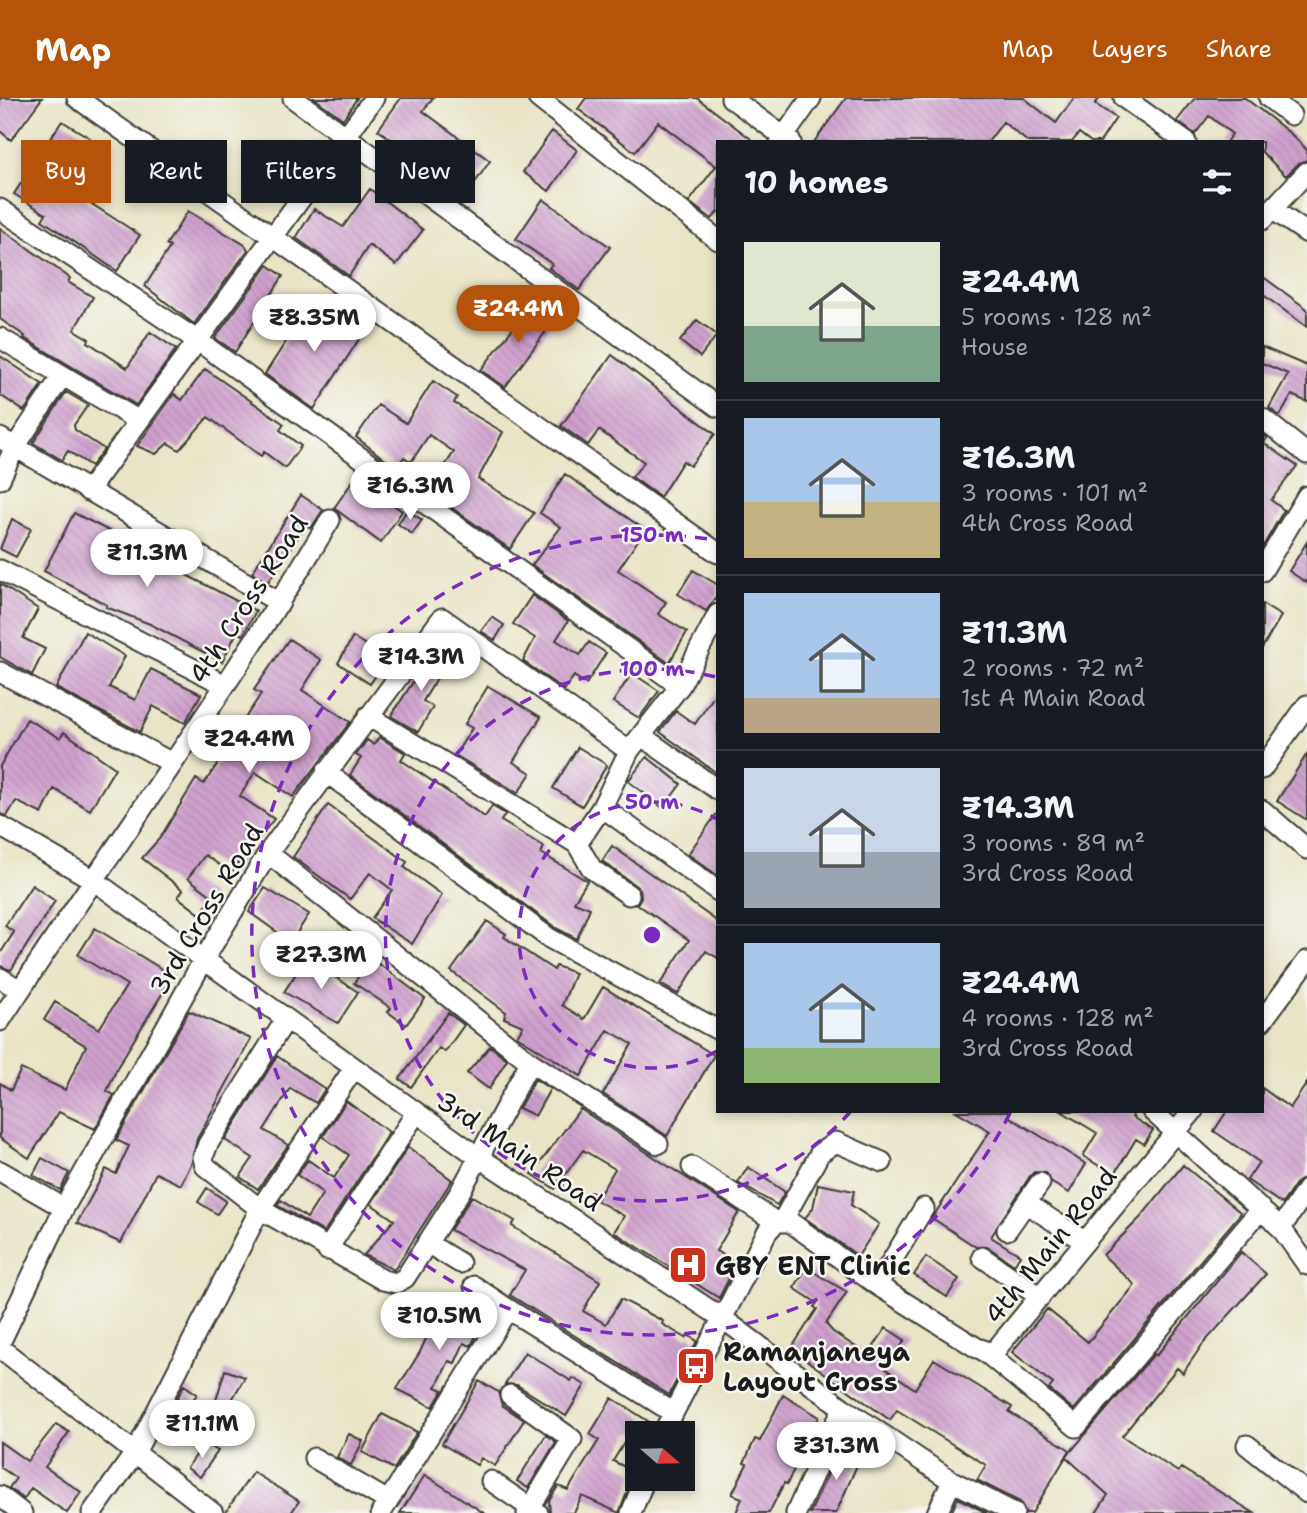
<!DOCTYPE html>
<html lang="en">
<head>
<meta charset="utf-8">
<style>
  body { margin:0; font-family:"Shantell Sans",sans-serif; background:#20242c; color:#f1f3f6; height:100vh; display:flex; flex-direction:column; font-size:26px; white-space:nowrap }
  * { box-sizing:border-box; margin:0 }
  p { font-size:23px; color:#9ea1a6 }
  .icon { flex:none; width:38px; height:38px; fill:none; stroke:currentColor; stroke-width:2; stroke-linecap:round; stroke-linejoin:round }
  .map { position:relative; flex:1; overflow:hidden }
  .details { position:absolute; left:716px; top:42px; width:548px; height:973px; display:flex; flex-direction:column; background:#171b24; border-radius:0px; box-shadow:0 4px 10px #0003 }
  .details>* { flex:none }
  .hud { position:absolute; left:21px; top:42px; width:590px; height:63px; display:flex; gap:14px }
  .needle { width:46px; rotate:110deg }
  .controls { position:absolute; left:625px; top:1323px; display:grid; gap:14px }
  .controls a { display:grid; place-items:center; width:70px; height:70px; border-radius:0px; background:#171b24; box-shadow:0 4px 10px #0003; font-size:35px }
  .price { position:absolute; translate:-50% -60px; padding:0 16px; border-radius:24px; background:#fff; color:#222; font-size:23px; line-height:46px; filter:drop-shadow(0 2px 4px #0008) }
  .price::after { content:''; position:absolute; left:50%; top:42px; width:21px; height:16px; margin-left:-10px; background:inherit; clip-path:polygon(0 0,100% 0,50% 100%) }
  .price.active { background:#b45309; color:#fff }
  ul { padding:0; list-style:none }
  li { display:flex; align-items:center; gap:21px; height:175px; padding:0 28px }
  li+li { border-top:2px solid #363941 }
  li span { display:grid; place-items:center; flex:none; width:196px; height:140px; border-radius:0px; color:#555 }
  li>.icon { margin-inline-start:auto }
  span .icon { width:84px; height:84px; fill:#fffc; stroke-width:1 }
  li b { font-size:30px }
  h2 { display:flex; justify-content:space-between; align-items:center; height:84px; padding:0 28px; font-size:30px }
  .pill { padding:0 24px; border-radius:0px; background:#171b24; box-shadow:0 4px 10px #0003; font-size:24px; line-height:63px }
  .pill.active { background:#b45309; color:#fff }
  header { display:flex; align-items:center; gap:42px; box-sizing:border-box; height:98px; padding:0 35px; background:#b45309; color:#fff }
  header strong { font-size:33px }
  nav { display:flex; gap:38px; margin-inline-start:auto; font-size:24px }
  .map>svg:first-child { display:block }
  .building { fill:url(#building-back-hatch) }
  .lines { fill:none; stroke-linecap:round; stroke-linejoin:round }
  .minor-casing { stroke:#3b3a36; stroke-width:23 }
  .minor { stroke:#fff; stroke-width:19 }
  .ring { fill:none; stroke:#7b2cbf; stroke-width:3.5; stroke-dasharray:12 9 }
  .labels { text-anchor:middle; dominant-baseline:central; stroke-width:5; stroke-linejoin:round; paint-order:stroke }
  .street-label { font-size:26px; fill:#1c1c1c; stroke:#f6f6f2 }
  .poi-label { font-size:26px; font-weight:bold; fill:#1c1c1c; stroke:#f6f6f2; text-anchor:start }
  .centre { fill:#7b2cbf; stroke:#f6f6f2; stroke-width:3.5 }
  .ring-label { font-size:21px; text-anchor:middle; font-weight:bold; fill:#7b2cbf; stroke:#f6f6f2; stroke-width:5; stroke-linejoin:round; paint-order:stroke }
</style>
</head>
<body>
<header>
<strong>Map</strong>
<nav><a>Map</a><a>Layers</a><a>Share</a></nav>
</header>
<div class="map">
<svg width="1307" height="1415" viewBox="0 0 1307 1415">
  <defs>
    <pattern id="building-back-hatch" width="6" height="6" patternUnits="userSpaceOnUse" patternTransform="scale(1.75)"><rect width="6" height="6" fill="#cea0cc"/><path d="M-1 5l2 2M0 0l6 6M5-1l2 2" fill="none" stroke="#b089af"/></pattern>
  </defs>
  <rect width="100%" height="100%" fill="#f6f6f2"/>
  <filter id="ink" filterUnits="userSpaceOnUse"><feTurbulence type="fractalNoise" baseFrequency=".0143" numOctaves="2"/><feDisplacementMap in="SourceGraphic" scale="14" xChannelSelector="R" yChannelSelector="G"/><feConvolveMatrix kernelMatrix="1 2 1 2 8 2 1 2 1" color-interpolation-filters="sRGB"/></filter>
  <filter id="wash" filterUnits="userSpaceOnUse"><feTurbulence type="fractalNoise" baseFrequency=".00686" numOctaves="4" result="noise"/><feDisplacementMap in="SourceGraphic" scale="28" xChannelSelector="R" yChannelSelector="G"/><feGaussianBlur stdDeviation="1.57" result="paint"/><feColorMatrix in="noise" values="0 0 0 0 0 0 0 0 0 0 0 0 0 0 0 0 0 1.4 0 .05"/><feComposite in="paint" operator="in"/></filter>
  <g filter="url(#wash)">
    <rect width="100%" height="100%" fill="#e9e4c6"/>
    <g id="blocks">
      <!-- building -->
      <path class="building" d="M0 0H42L11 42 0 33Z
        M314 0H357L343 21Z
        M401 0H433L423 13 490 63 460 106 394 57 401 48 378 32Z
        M586 0H697L755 44H718V114L712 121 689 104 716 68 658 24 635 54 578 11Z
        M846 0H1024L1056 25 1074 0H1100L1095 6 1116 20 1100 44H1091L1079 35 1072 44H1028L1003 24 988 44H814Z
        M1195 0H1245L1291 36 1307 52V62L1299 65 1286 78 1262 54V44H1226L1232 36 1209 18 1195 36 1177 23Z
        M62 23 90 40 63 82 90 99 87 103 140 137 117 173 42 122 46 116 14 96Z
        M552 33 577 52 549 93 523 74Z
        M370 91 423 132 396 167 369 147 349 178 296 140 314 111 343 129Z
        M543 101 610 149 579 192 549 170 552 166 516 141Z
        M188 113 245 147 248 152 194 226 145 188 170 149 166 147Z
        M0 130 70 180 68 184 93 199 74 232 89 241 88 244 127 270 150 234 176 251 136 307 24 240 25 238 0 221Z
        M268 167 283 178 235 254 215 240Z
        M1262 178 1307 211V229L1262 196Z
        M313 202 363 235 314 311 265 276Z
        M532 205 555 221 505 289 481 272Z
        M697 222 717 237 700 259 680 243Z
        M1262 249 1307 268V304L1292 297 1280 318 1269 310 1288 276 1262 265Z
        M612 257 715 336 690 368 683 363 660 399 632 379 644 364 599 332 588 347 561 328Z
        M0 258 42 286 24 313 0 297Z
        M205 271 284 326 280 332 301 348 285 370 264 354 261 358 208 319 179 352 168 345 156 356 137 348 174 296 182 302Z
        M433 283 457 299 454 305 503 334 478 381 534 415 510 451 428 393 454 354 429 337 411 364 404 359 396 370 356 339 378 307 406 325Z
        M66 294 88 307 74 327 75 332 104 351 91 368 68 353 62 362 33 345Z
        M1262 335 1267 340 1264 345 1297 368 1271 402 1284 412 1262 450Z
        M565 376 645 432 618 472 666 504 658 516 687 534 669 565 532 467 561 429 540 415Z
        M355 380 402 413 381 445 334 410Z
        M301 397 323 412 311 430 306 427 268 484 252 475Z
        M407 412 422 422 412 436 398 426Z
        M74 415 113 435 111 438 256 513 243 537 237 534 222 564 150 526 106 509 107 507 44 473Z
        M12 421 31 431 16 459 0 451Z
        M1307 444V485L1289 473Z
        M693 472 718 487V497L706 513 678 496Z
        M0 486 38 511 23 540 45 551 32 577 0 559Z
        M532 497 568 523 556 542 580 557 589 544 606 555 586 586 574 578 564 592 523 563 535 540 513 526Z
        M1262 506 1281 518 1262 550Z
        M492 519 504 527 495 542 481 533Z
        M85 534 125 558 109 589 135 602 151 571 201 596 185 625 153 608 140 634 56 590Z
        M353 539 387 561 370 586 338 565Z
        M289 541 321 562 302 592 350 624 293 699 255 674 240 698 274 721 231 775 205 757 188 780 213 799 200 816 178 799 183 792 142 760 160 740 196 681 204 686 226 653 220 648 235 626 239 629 261 596 254 592Z
        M435 550 450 559 423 603 433 609 418 634 391 618Z
        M632 575 659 593 639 620 613 604Z
        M488 588 541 619 513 664 531 675 518 695 455 657 472 630 465 626Z
        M718 592V676L660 634 676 613 695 626Z
        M27 621 60 640 64 634 115 670 90 712 54 691 42 716 16 703 7 718 0 716V668Z
        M379 639 405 655 401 662 485 719 492 708 505 716 501 723 544 749 541 755 587 783 574 804 590 810 577 841 556 830 350 677 361 660 356 657 367 642 374 647Z
        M578 649 607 667 582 708 553 690Z
        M1307 656V722L1277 703Z
        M647 659 681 686 663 710 628 683Z
        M328 707 407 764 404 769 442 797 412 846 372 820 392 792 370 775 350 801 293 759Z
        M718 714V778L688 756Z
        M612 748 718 824V860L706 853 678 896 660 886 689 842 637 806 641 799 640 791 602 763Z
        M32 787 55 803 11 872 0 868V856L14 834 5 828Z
        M265 790 309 816 291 844 249 814Z
        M487 823 506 836 504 839 554 872 556 868 575 875 562 907 584 921 603 889 714 957 667 1038 603 996 632 946 608 932 581 978 517 938 523 928 504 920 506 914 451 873Z
        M95 830 173 878 118 968 107 993 114 997 95 1031 59 1014 29 1060 0 1040V985L11 992 21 971 65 992 86 948 44 922 55 904 99 931 127 887 78 857Z
        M306 860 358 894 338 925 284 894Z
        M371 860 425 901 406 927 388 914 391 910 354 885Z
        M189 913 251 941 197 1041 192 1064 181 1087 156 1075 121 1145 77 1125 106 1071 116 1076 129 1048 116 1042Z
        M448 915 464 927 445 954 439 950 411 989 400 981Z
        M490 948 507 961 489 991 467 975Z
        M277 958 325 991 316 1005 290 990 264 1032 288 1047 258 1091 240 1079 253 1060 225 1042Z
        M535 981 550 991 535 1018 519 1010Z
        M1307 985V1079L1297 1084 1282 1106 1247 1082 1259 1064 1214 1033 1227 1013H1262V990L1290 1010Z
        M346 1003 389 1034 324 1134 277 1107 281 1102 307 1120 323 1095 297 1077 308 1062 334 1080 349 1057 323 1039Z
        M580 1011 739 1114 716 1153 737 1165 719 1200 614 1134 624 1118 596 1102 615 1071 583 1052 555 1091 532 1076Z
        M956 1013H1011L1008 1018 1086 1066 1069 1095 1052 1085 1046 1075 1034 1074 1030 1078 991 1139 1020 1157 1014 1167 988 1149H976L932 1120 990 1033Z
        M1061 1013H1135L1132 1019 1153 1032 1144 1046 1136 1041 1114 1077 1083 1058 1097 1035Z
        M408 1049 452 1082 394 1172 364 1157 394 1122 371 1106Z
        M42 1060 69 1075 60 1092 33 1077Z
        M1183 1067 1241 1115 1074 1312 1049 1291 1053 1286 1012 1254 1047 1211 1088 1244 1135 1187 1103 1157 1141 1119Z
        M748 1069 785 1094 777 1107 738 1085Z
        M818 1086 854 1093 851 1107 879 1126 858 1158 805 1120 813 1110Z
        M207 1090 226 1103 217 1116 198 1104Z
        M472 1098 515 1123 512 1128 600 1183 583 1213 606 1226 621 1201 663 1223 662 1226 686 1240 688 1237 697 1243 669 1297 510 1197 525 1172 450 1132Z
        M1241 1154 1266 1176 1202 1247 1183 1275 1177 1270 1122 1338 1178 1374 1181 1370 1254 1415H1096L1108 1397 1066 1359 1154 1256 1156 1258Z
        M926 1159 959 1181 947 1199 914 1177Z
        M807 1170 847 1194 826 1226 833 1234 868 1257 886 1230 905 1242 886 1271 899 1280 915 1291 934 1261 1012 1309 1009 1314 1070 1352 1032 1415H1026L1020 1404 977 1382 986 1367 897 1312 890 1322 791 1251 817 1211 814 1209 817 1205 794 1190Z
        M444 1201 462 1210 460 1214 482 1225 471 1248 464 1245 455 1265 449 1263 436 1289 443 1292 433 1309 397 1291 420 1254Z
        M525 1254 571 1283 573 1280 585 1287 566 1318 517 1287 505 1286Z
        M225 1272 245 1279 211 1338 206 1336Z
        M479 1283 498 1294 502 1307 524 1322 495 1368 481 1360 477 1367 442 1346Z
        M184 1287 197 1296 175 1329 166 1322Z
        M783 1297 819 1319 787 1386 784 1385 769 1415H736L742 1400 732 1396 747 1366 744 1365 755 1341 760 1343Z
        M612 1300 654 1327 651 1335H630L613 1363 635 1374 619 1415 582 1398 574 1415H550L549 1403 558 1388 568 1392 599 1342 590 1336Z
        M382 1316 417 1334 394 1371 362 1354Z
        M56 1326 69 1334 45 1369 81 1394 67 1415 31 1390 24 1401 9 1390 16 1380 0 1369V1344L27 1363Z
        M349 1336 363 1343 351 1367 337 1359Z
        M546 1337 556 1344 528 1390 517 1383Z
        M205 1345 218 1353 200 1379 187 1370Z
        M840 1349 861 1358 836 1415H810Z
        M253 1374 299 1403 291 1415H225Z
        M425 1377 484 1415H400Z
        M958 1400 987 1415H951Z"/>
    </g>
  </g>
  <g filter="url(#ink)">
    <use href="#blocks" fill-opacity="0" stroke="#3b3a36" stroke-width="2"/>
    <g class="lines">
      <!-- minor casing -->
      <g class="minor-casing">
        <path id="minor" d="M77 0 718 455
          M293 0 718 309
          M538 0 718 142
          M731 0 791 44
          M1124 0 1186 44
          M1269 0 1291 17
          M780 44 811 0
          M0 111 198 243 680 588
          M1272 111 1307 135
          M1262 122 1307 74
          M0 240 139 323
          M1262 320 1307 356
          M0 340 280 505
          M0 381 15 349 62 278
          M88 393 374 0
          M0 472 225 587
          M1262 473 1307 398
          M0 574 172 665
          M368 618 577 746 602 709 629 653 680 588 718 516
          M643 639 718 692
          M1262 671 1307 607
          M326 674 549 840 718 932
          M602 709 718 793
          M1262 712 1307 751
          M0 728 92 781 477 1058 722 1220 843 1310 952 1383 1014 1415
          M577 746 592 771 629 797
          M268 755 530 964 460 1094 405 1180 396 1185 383 1182 260 1111 205 1068 203 1059 208 1046 286 921
          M0 880 20 892
          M0 923C109 755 227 593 330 422
          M1262 923 1307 863
          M530 964 658 1046
          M1152 1013 1281 1130 1307 1167
          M692 1069 776 1124
          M0 1073 64 1110
          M1026 1105 1084 1143
          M783 1122 820 1055 836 1044 882 1064
          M1281 1130 1307 1091
          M1007 1132 1040 1085
          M427 1145 460 1165
          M327 1152 416 1015
          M982 1159 1040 1199
          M877 1187 924 1110
          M474 1188 508 1211
          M0 1245 64 1110 203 863 268 755 442 520 629 653
          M0 1250 213 1415
          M984 1253 1076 1329 1261 1111
          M510 1297 572 1341 527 1415
          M663 1335 767 1134 776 1124H790L877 1187 977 1250 993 1255 1193 1013
          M1247 1347 1307 1395
          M314 1360 388 1403
          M491 1383 538 1415
          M0 1398 22 1415
          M92 1415 135 1355 260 1111 354 970
          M381 1415 508 1211 672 1314
          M631 1415 645 1381
          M796 1415 843 1310
          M937 1415 952 1383"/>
      </g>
      <!-- minor -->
      <use href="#minor" class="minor"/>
    </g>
  </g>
  <!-- distance rings -->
  <g class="ring">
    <path d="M717 953A133 133 0 1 1 717 721"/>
    <path d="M851 1013A266 266 0 1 1 716 579"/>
    <path d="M1010 1015A400 400 0 1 1 715 442"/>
  </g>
  <!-- icons -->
  <defs>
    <g id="hospital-square" transform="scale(2.0125)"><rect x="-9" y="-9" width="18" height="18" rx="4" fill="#c8321e" stroke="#f6f6f2"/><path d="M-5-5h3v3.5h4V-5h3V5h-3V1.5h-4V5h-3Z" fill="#fff"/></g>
    <g id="bus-square" transform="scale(2.0125)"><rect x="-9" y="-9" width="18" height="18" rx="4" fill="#c8321e" stroke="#f6f6f2"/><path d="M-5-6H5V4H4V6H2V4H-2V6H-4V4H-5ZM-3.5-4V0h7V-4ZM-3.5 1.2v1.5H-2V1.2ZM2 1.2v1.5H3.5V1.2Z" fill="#fff"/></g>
  </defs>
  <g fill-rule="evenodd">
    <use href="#hospital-square" x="688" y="1167"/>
    <use href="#bus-square" x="696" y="1268"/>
  </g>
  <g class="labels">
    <!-- street labels -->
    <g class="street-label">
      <text transform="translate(248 501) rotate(-57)">4th Cross Road</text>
      <text transform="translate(206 811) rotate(-59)">3rd Cross Road</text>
      <text transform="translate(520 1053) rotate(34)">3rd Main Road</text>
      <text transform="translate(1050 1147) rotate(-51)">4th Main Road</text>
    </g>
    <!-- poi labels -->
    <g class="poi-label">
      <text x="715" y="1167">GBY ENT Clinic</text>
      <text x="723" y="1253">Ramanjaneya<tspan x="723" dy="30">Layout Cross</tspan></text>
    </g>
  </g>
  <circle cx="652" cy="837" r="10" class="centre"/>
  <g class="ring-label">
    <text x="652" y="444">150 m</text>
    <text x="652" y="578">100 m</text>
    <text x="652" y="711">50 m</text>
  </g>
</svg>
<div class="controls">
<a><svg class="needle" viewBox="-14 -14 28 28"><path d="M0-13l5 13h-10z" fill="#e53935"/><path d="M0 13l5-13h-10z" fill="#9ea1a6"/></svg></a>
</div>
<b class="price active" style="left:518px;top:247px">₹24.4M</b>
<b class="price" style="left:314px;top:256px">₹8.35M</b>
<b class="price" style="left:410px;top:424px">₹16.3M</b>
<b class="price" style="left:147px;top:491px">₹11.3M</b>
<b class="price" style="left:421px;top:595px">₹14.3M</b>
<b class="price" style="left:249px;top:677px">₹24.4M</b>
<b class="price" style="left:321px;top:893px">₹27.3M</b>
<b class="price" style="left:439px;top:1254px">₹10.5M</b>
<b class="price" style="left:202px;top:1362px">₹11.1M</b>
<b class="price" style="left:836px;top:1384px">₹31.3M</b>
<div class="hud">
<a class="pill active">Buy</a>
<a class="pill">Rent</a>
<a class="pill">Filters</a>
<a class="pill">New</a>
</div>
<section class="details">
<h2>10 homes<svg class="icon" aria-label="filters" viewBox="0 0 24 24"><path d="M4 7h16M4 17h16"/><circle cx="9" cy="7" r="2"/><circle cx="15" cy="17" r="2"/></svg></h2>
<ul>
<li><span style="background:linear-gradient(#dfe7d0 60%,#7fa58c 0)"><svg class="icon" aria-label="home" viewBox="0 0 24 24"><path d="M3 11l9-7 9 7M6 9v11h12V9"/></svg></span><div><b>₹24.4M</b><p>5 rooms · 128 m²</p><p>House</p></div></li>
<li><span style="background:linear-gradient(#a9c7e8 60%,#c2b280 0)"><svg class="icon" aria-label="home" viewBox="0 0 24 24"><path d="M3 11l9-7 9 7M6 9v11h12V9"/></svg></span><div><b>₹16.3M</b><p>3 rooms · 101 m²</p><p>4th Cross Road</p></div></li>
<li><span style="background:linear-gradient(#a9c7e8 75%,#b9a48a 0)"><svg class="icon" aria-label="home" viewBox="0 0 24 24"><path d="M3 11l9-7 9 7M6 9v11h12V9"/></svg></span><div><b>₹11.3M</b><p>2 rooms · 72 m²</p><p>1st A Main Road</p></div></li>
<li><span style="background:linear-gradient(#c9d6e8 60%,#9aa5b1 0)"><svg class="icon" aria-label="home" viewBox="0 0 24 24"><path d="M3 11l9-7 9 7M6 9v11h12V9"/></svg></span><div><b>₹14.3M</b><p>3 rooms · 89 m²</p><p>3rd Cross Road</p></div></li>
<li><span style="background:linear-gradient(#a9c7e8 75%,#8fb573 0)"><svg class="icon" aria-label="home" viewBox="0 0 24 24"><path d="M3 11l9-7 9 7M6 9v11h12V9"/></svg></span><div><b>₹24.4M</b><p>4 rooms · 128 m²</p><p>3rd Cross Road</p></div></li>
</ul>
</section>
</div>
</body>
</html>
